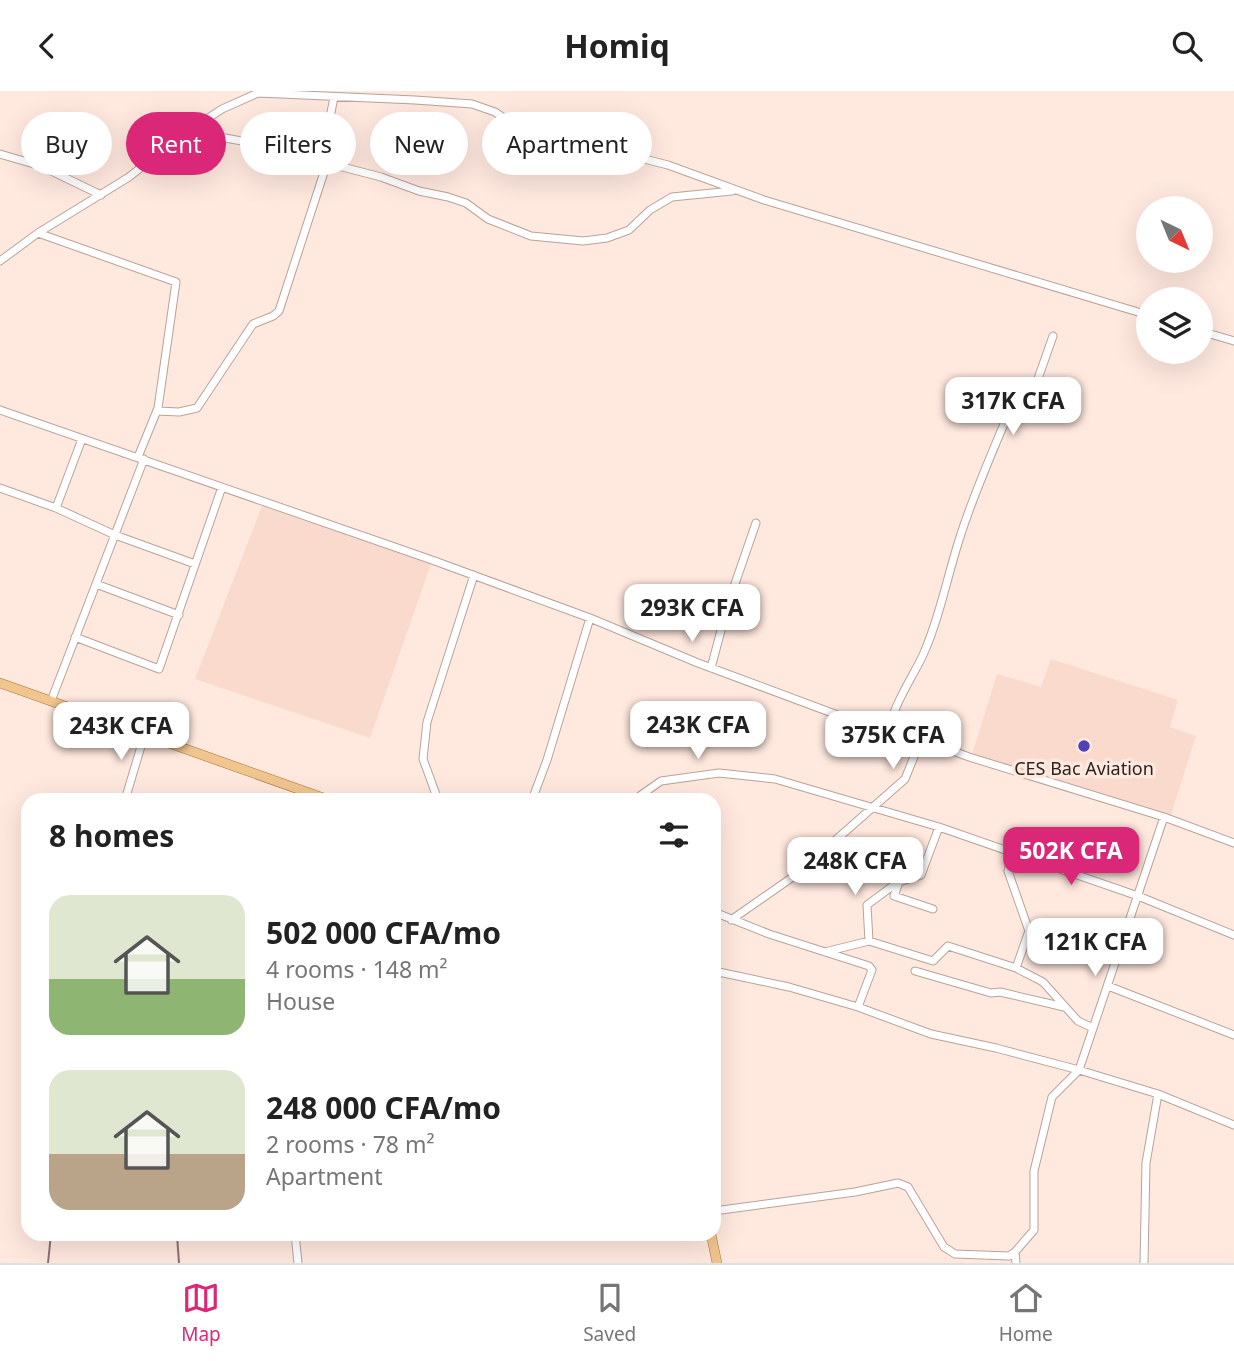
<!DOCTYPE html>
<html lang="en">
<head>
<meta charset="utf-8">
<style>
  body { margin:0; font-family:"Noto Sans",sans-serif; background:#f6f6f6; color:#222; height:100vh; display:flex; flex-direction:column; font-size:26px; white-space:nowrap }
  * { box-sizing:border-box; margin:0 }
  p { font-size:23px; color:#767676 }
  .icon { flex:none; width:38px; height:38px; fill:none; stroke:currentColor; stroke-width:2; stroke-linecap:round; stroke-linejoin:round }
  .map { position:relative; flex:1; overflow:hidden }
  .details { position:absolute; left:21px; top:702px; width:700px; height:448px; display:flex; flex-direction:column; background:#fff; border-radius:21px; box-shadow:0 7px 28px #0002 }
  .details>* { flex:none }
  .banner { position:absolute; left:21px; top:21px; width:700px; height:63px; display:flex; gap:14px }
  .needle { width:46px; rotate:137deg }
  .controls { position:absolute; left:1136px; top:105px; display:grid; gap:14px }
  .controls a { display:grid; place-items:center; width:77px; height:77px; border-radius:50%; background:#fff; box-shadow:0 7px 28px #0002; font-size:35px }
  .price { position:absolute; translate:-50% -60px; padding:0 16px; border-radius:14px; background:#fff; color:#222; font-size:23px; line-height:46px; filter:drop-shadow(0 2px 4px #0008) }
  .price::after { content:''; position:absolute; left:50%; top:42px; width:21px; height:16px; margin-left:-10px; background:inherit; clip-path:polygon(0 0,100% 0,50% 100%) }
  .price.active { background:#db2777; color:#fff }
  ul { padding:0; list-style:none }
  li { display:flex; align-items:center; gap:21px; height:175px; padding:0 28px }
  li span { display:grid; place-items:center; flex:none; width:196px; height:140px; border-radius:21px; color:#555 }
  li>.icon { margin-inline-start:auto }
  span .icon { width:84px; height:84px; fill:#fffc; stroke-width:1 }
  li b { font-size:30px }
  h2 { display:flex; justify-content:space-between; align-items:center; height:84px; padding:0 28px; font-size:30px }
  .pill { padding:0 24px; border-radius:32px; background:#fff; box-shadow:0 7px 28px #0002; font-size:24px; line-height:63px }
  .pill.active { background:#db2777; color:#fff }
  header { display:flex; justify-content:space-between; align-items:center; height:91px; padding:0 28px; background:#fff; font-size:32px; font-weight:700 }
  .menu { display:flex; justify-content:space-around; align-items:center; height:98px; border-top:2px solid #e0e0e0; background:#fff; font-size:19px; color:#767676 }
  .menu a { display:grid; justify-items:center; gap:4px }
  .menu .active { color:#db2777 }
  .map>svg:first-child { display:block }
  .built { fill:#f9dacd }
  .lines { fill:none; stroke-linecap:round; stroke-linejoin:round }
  .stream { stroke:#8f6d77; stroke-width:2 }
  .minor-casing { stroke:#b8a39a; stroke-width:9 }
  .major-casing { stroke:#a67436; stroke-width:10 }
  .minor { stroke:#fff; stroke-width:7 }
  .major { stroke:#f1c58e; stroke-width:9 }
  .poi-dot { fill:#4f42b9; stroke:#ffe8de; stroke-width:2.5 }
  .labels { text-anchor:middle; dominant-baseline:central; stroke-width:7; stroke-linejoin:round; paint-order:stroke }
  .poi-label { font-size:18px; fill:#2c2420; stroke:#ffe8de }
</style>
</head>
<body>
<header><svg class="icon" aria-label="back" viewBox="0 0 24 24"><path d="M15 5l-7 7 7 7"/></svg>Homiq<svg class="icon" aria-label="search" viewBox="0 0 24 24"><circle cx="10" cy="10" r="6"/><path d="M15 15l6 6"/></svg></header>
<div class="map">
<svg width="1234" height="1172" viewBox="0 0 1234 1172">
  <rect width="100%" height="100%" fill="#ffe8de"/>
  <!-- built -->
  <path class="built" d="M262 415 431 473 370 647 195 588Z
    M1051 568 1178 609 1170 636 1196 645 1171 724 972 664 997 583 1041 596Z"/>
  <g class="lines">
    <!-- stream -->
    <path class="stream" d="M177 1144 179 1172
      M48 1172 51 1143"/>
    <!-- minor casing -->
    <g class="minor-casing">
      <path id="minor" d="M171 55 197 47H225L299 60 318 66 327 72 381 86 419 100 448 106 466 112 488 128 531 145 583 150 607 147 629 139 650 119 672 106 732 100
        M0 63 41 75 101 104
        M38 142 176 191 158 317 138 366
        M0 170 38 142 129 86 181 45 222 18 258 2 415 9 472 13 495 21 517 36 668 74 764 109 1148 224
        M1200 240 1234 250
        M0 319 432 469 590 527 698 572 851 629 891 642 921 648 969 666 1164 726 1234 752
        M157 320 179 321 197 317 253 233 273 225 279 220 327 72 323 62 334 6
        M0 397 56 417 115 444 195 473
        M56 417 82 348
        M96 493 179 524
        M75 546 159 578 222 396
        M711 577 728 513 756 432
        M51 610 144 368
        M891 642C887 623 914 584 923 564 940 526 947 486 960 446 973 405 990 366 1007 326L1021 322 1028 316 1053 245
        M125 709 145 642
        M438 709 423 668 427 631 474 484
        M532 709 547 669 590 527
        M634 709 661 690 719 682 775 688 939 736 1138 805 1234 844
        M1013 761 1008 780 1029 840 1016 877
        M933 818 894 805 899 791 921 784 939 736
        M714 821 769 843 869 875 872 879 858 916
        M731 829 797 783 905 688 921 648
        M869 850 867 814 898 791
        M825 861 869 850 933 870 948 855 1016 877 1043 891 1078 930 1093 937
        M714 880 789 896 858 916 931 943 996 957 1079 979 1158 1003 1234 1034
        M915 880 991 902 1000 901 1064 916
        M1108 895 1234 944
        M714 1120 855 1101 898 1092 908 1096 944 1156 955 1163 1009 1165 1015 1161 1034 1139V1080L1052 1006 1079 979 1164 726
        M295 1143 298 1172
        M1015 1161 1016 1172
        M1144 1172 1146 1072 1158 1003"/>
    </g>
    <!-- major casing -->
    <g class="major-casing">
      <path id="major" d="M0 592 329 709
        M711 1143 717 1172"/>
    </g>
    <!-- minor -->
    <use href="#minor" class="minor"/>
    <!-- major -->
    <use href="#major" class="major"/>
  </g>
  <!-- markers -->
  <circle class="poi-dot" cx="1084" cy="655" r="7"/>
  <g class="labels">
    <!-- poi labels -->
    <g class="poi-label">
      <text x="1084" y="677">CES Bac Aviation</text>
    </g>
  </g>
</svg>
<div class="controls">
<a><svg class="needle" viewBox="-14 -14 28 28"><path d="M0-13l5 13h-10z" fill="#e53935"/><path d="M0 13l5-13h-10z" fill="#767676"/></svg></a>
<a><svg class="icon" aria-label="layers" viewBox="0 0 24 24"><path d="M12 4l9 5-9 5-9-5zM3 14l9 5 9-5"/></svg></a>
</div>
<b class="price" style="left:1013px;top:346px">317K CFA</b>
<b class="price" style="left:692px;top:553px">293K CFA</b>
<b class="price" style="left:698px;top:670px">243K CFA</b>
<b class="price" style="left:121px;top:671px">243K CFA</b>
<b class="price" style="left:893px;top:680px">375K CFA</b>
<b class="price active" style="left:1071px;top:796px">502K CFA</b>
<b class="price" style="left:855px;top:806px">248K CFA</b>
<b class="price" style="left:1095px;top:887px">121K CFA</b>
<div class="banner">
<a class="pill">Buy</a>
<a class="pill active">Rent</a>
<a class="pill">Filters</a>
<a class="pill">New</a>
<a class="pill">Apartment</a>
</div>
<section class="details">
<h2>8 homes<svg class="icon" aria-label="filters" viewBox="0 0 24 24"><path d="M4 7h16M4 17h16"/><circle cx="9" cy="7" r="2"/><circle cx="15" cy="17" r="2"/></svg></h2>
<ul>
<li><span style="background:linear-gradient(#dfe7d0 60%,#8fb573 0)"><svg class="icon" aria-label="home" viewBox="0 0 24 24"><path d="M3 11l9-7 9 7M6 9v11h12V9"/></svg></span><div><b>502 000 CFA/mo</b><p>4 rooms · 148 m²</p><p>House</p></div></li>
<li><span style="background:linear-gradient(#dfe7d0 60%,#b9a48a 0)"><svg class="icon" aria-label="home" viewBox="0 0 24 24"><path d="M3 11l9-7 9 7M6 9v11h12V9"/></svg></span><div><b>248 000 CFA/mo</b><p>2 rooms · 78 m²</p><p>Apartment</p></div></li>
</ul>
</section>
</div>
<nav class="menu">
<a class="active"><svg class="icon" aria-label="map" viewBox="0 0 24 24"><path d="M3 6l6-2 6 2 6-2v14l-6 2-6-2-6 2zM9 4v14M15 6v14"/></svg>Map</a>
<a><svg class="icon" aria-label="saved" viewBox="0 0 24 24"><path d="M7 4h10v16l-5-4-5 4z"/></svg>Saved</a>
<a><svg class="icon" aria-label="home" viewBox="0 0 24 24"><path d="M3 11l9-7 9 7M6 9v11h12V9"/></svg>Home</a>
</nav>
</body>
</html>
